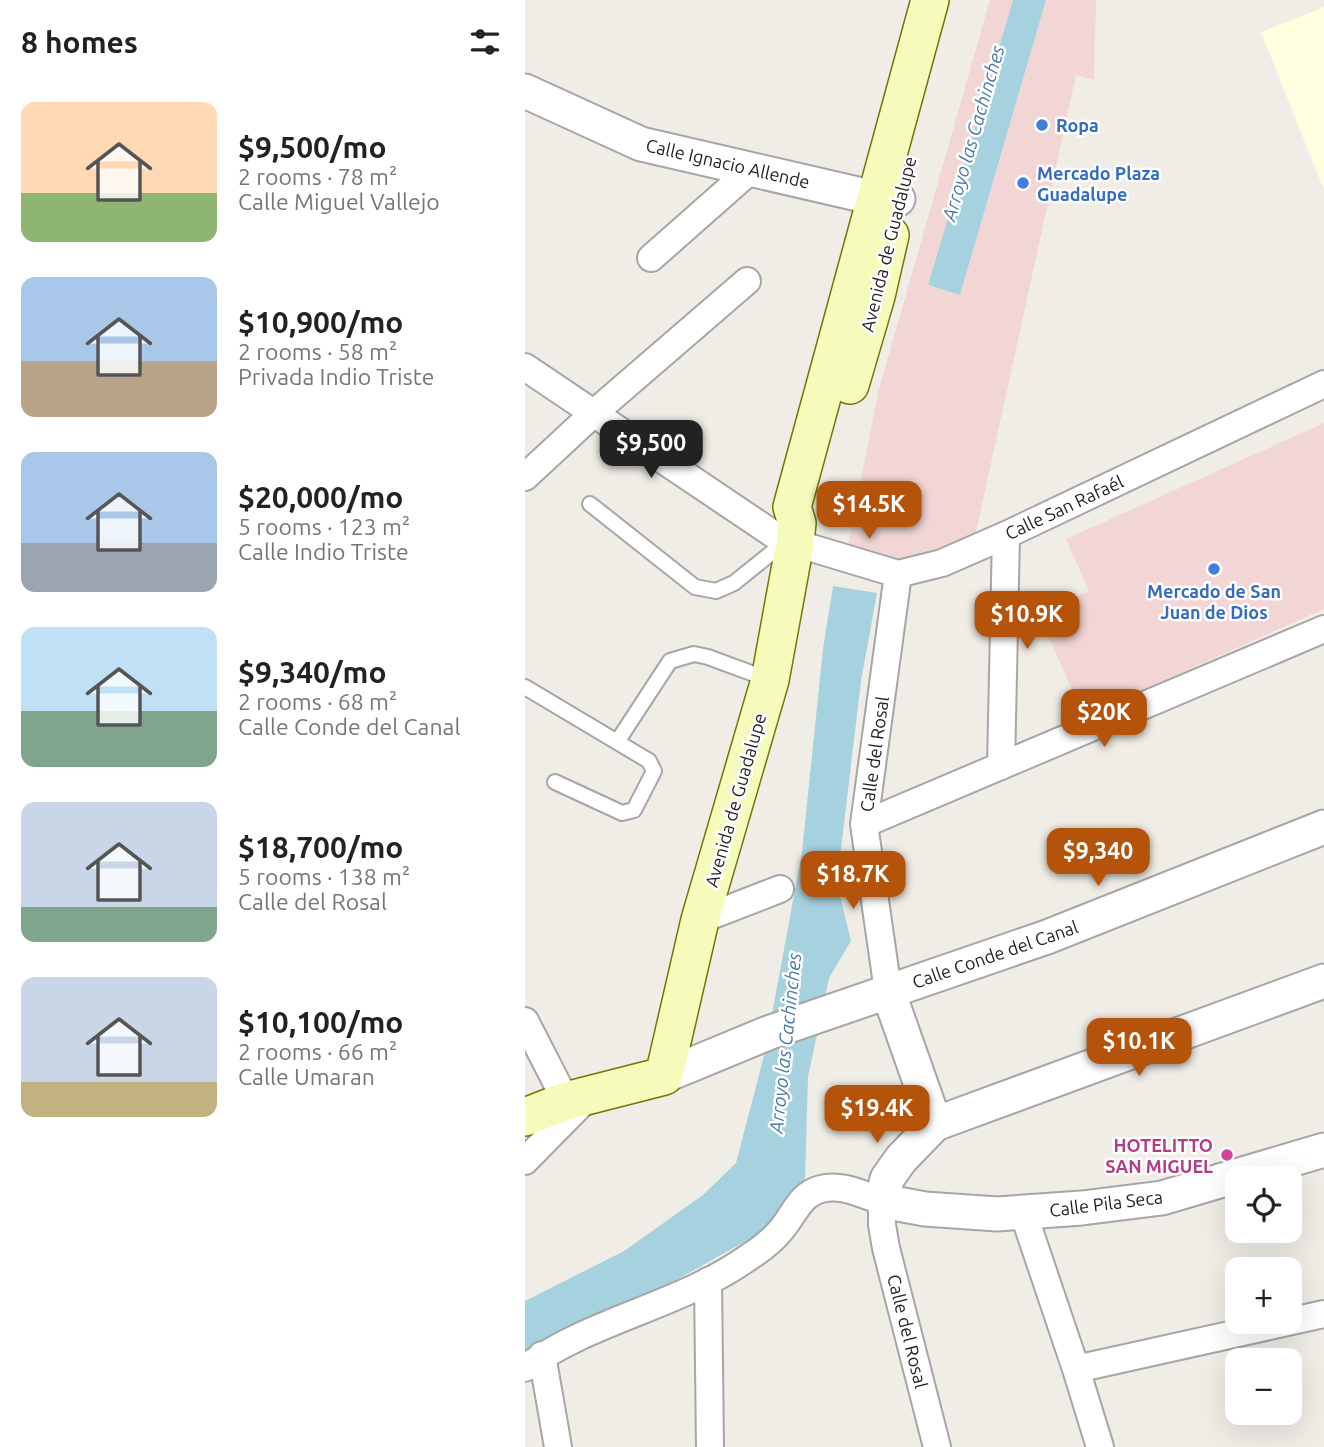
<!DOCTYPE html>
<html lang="en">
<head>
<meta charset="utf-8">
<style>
  body { margin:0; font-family:Ubuntu,sans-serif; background:#f6f6f6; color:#222; height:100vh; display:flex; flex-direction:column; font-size:26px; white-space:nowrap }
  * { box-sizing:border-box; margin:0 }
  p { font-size:23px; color:#767676 }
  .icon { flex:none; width:38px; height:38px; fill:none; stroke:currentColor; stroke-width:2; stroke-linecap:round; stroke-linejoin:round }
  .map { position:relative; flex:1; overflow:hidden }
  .details { display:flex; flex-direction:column; background:#fff; width:525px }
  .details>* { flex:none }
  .tools { position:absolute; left:700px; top:1166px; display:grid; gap:14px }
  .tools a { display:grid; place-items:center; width:77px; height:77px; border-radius:14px; background:#fff; box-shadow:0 7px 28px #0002; font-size:35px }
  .price { position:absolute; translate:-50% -60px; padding:0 16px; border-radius:14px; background:#b45309; color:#fff; font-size:23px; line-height:46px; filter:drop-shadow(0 2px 4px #0008) }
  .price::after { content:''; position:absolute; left:50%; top:42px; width:21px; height:16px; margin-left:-10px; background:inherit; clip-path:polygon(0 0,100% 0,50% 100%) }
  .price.selected { background:#222; color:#fff }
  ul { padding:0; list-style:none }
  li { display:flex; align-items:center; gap:21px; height:175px; padding:0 21px }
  li span { display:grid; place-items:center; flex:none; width:196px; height:140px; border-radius:14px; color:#555 }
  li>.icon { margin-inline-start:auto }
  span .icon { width:84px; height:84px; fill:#fffc; stroke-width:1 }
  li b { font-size:30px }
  h2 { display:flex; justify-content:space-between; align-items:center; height:84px; padding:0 21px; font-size:30px }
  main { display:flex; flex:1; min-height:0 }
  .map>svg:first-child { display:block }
  .commercial { fill:#f1d6d5 }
  .education { fill:#ffffe0 }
  .water { fill:#a6d1de }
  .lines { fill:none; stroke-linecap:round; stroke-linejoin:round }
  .service-casing { stroke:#a6a6a6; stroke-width:18 }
  .minor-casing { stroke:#a6a6a6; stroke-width:30 }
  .tertiary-casing { stroke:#a6a6a6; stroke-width:37 }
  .secondary-casing { stroke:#6b7904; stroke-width:40 }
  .service { stroke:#fff; stroke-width:14 }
  .minor { stroke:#fff; stroke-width:26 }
  .tertiary { stroke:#fff; stroke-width:33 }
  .secondary { stroke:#f6faba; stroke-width:37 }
  .shop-dot { fill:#3f7fe0; stroke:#fff; stroke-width:2.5 }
  .hotel-dot { fill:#d1479c; stroke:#fff; stroke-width:2.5 }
  .labels { text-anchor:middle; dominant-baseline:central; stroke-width:5; stroke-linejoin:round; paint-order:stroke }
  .shop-label { font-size:18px; font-weight:bold; fill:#366cbe; stroke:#fff; text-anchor:start }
  .street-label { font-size:18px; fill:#1f1f1f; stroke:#fff }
  .hotel-label { font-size:18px; font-weight:bold; fill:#b23c85; stroke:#fff; text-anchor:end }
  .water-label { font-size:19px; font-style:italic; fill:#4777a9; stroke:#fff }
</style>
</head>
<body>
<main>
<section class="details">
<h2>8 homes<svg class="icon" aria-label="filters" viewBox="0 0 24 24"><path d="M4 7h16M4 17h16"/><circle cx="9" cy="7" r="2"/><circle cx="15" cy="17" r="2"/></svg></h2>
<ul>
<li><span style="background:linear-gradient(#ffd9b3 65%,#8fb573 0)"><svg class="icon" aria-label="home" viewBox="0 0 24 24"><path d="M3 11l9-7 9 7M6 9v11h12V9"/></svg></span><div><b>$9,500/mo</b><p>2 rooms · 78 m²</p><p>Calle Miguel Vallejo</p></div></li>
<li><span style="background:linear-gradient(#a9c7e8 60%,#b9a48a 0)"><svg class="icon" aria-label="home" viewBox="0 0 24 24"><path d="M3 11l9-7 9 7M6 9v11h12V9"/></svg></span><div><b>$10,900/mo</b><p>2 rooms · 58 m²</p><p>Privada Indio Triste</p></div></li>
<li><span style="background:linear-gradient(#a9c7e8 65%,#9aa5b1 0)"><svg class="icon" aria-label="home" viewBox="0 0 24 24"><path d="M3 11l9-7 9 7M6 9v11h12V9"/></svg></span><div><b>$20,000/mo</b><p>5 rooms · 123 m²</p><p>Calle Indio Triste</p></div></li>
<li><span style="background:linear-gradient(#bfe0f5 60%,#7fa58c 0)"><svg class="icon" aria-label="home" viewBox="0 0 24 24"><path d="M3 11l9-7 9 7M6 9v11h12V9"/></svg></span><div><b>$9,340/mo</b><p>2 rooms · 68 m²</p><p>Calle Conde del Canal</p></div></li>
<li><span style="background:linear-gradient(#c9d6e8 75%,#7fa58c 0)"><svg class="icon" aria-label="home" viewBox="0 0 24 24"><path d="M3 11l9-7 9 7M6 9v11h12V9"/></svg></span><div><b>$18,700/mo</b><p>5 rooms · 138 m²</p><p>Calle del Rosal</p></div></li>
<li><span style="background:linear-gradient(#c9d6e8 75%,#c2b280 0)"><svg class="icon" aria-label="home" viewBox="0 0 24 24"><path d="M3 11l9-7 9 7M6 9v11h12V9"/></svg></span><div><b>$10,100/mo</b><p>2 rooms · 66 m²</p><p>Calle Umaran</p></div></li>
</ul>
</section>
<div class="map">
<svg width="799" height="1447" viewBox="0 0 799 1447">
  <rect width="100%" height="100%" fill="#f0ede6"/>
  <!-- commercial -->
  <path class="commercial" d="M465 0H488L403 285 435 295 521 0H571L569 80 551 75 449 541 380 565 322 551 353 393Z
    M799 423V609L559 716 513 614 564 591 541 539Z"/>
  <!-- education -->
  <path class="education" d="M799 7V190L736 32Z"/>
  <!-- water -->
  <path class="water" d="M488 0H521L435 295 403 285Z
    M308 586 352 593 336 681 312 883 326 941 304 978 283 1077 280 1178 251 1224 130 1292 0 1354V1301L99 1251 178 1195 211 1163 240 1052 277 852 298 649Z"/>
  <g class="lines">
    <!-- service casing -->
    <g class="service-casing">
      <path id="service" d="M65 504 170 587 191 591 209 583 260 542
        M0 687 124 761 129 771 109 810 97 813 30 782
        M92 742 145 661 169 654 183 657 245 680"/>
    </g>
    <!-- minor casing -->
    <g class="minor-casing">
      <path id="minor" d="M126 258 228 168
        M0 367 260 542 270 543 373 574 417 563 481 535 799 384
        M0 477 69 413 222 281
        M476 766 481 535
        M339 824 799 629
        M175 920 255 889
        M363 991 339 824 373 574
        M0 1021 41 1101
        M0 1161 63 1097
        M498 1212 551 1369 575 1447
        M183 1281 185 1447
        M17 1355 33 1447
        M0 1368C68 1319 155 1306 224 1257 235 1250 248 1240 256 1230 269 1215 275 1194 296 1189 316 1183 338 1195 357 1201V1225L361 1248 412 1447
        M551 1369 799 1314"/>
    </g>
    <!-- tertiary casing -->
    <g class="tertiary-casing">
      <path id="tertiary" d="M0 91 116 144 350 198 373 199
        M799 981 410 1124 376 1159 362 1179 357 1201 400 1209 472 1214 557 1208 637 1198 799 1150
        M363 991 410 1124
        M139 1076 243 1033 522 937 799 827"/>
    </g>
    <!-- secondary casing -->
    <g class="secondary-casing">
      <path id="secondary" d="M325 385 351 296 365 235
        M0 1117 41 1101 139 1076 175 920 245 680 270 543 272 523 267 507 405 0"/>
    </g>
    <!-- service -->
    <use href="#service" class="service"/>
    <!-- minor -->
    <use href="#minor" class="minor"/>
    <!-- tertiary -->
    <use href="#tertiary" class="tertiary"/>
    <!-- secondary -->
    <use href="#secondary" class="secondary"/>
  </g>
  <!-- markers -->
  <g class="shop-dot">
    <circle cx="517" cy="125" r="7"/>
    <circle cx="498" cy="183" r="7"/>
    <circle cx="689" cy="569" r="7"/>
  </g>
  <circle class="hotel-dot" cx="702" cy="1155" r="7"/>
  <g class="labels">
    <!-- shop labels -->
    <g class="shop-label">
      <text x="531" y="125">Ropa</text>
      <text x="512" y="173">Mercado Plaza<tspan x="512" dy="21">Guadalupe</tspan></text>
      <text x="689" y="591" text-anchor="middle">Mercado de San<tspan x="689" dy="21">Juan de Dios</tspan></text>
    </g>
    <!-- street labels -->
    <g class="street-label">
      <text transform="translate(203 163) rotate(13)">Calle Ignacio Allende</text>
      <text transform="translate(363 244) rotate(-76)">Avenida de Guadalupe</text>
      <text transform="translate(539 507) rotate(-25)">Calle San Rafaél</text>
      <text transform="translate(349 754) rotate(-82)">Calle del Rosal</text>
      <text transform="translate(210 800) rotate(-74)">Avenida de Guadalupe</text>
      <text transform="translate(470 954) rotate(-19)">Calle Conde del Canal</text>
      <text transform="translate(581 1203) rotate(-7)">Calle Pila Seca</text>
      <text transform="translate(383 1331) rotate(76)">Calle del Rosal</text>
    </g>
    <!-- hotel labels -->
    <g class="hotel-label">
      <text x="688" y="1145">HOTELITTO<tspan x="688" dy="21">SAN MIGUEL</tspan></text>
    </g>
    <!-- water labels -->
    <g class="water-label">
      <text transform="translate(448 133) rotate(-74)">Arroyo las Cachinches</text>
      <text transform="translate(260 1043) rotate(-84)">Arroyo las Cachinches</text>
    </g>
  </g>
</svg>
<div class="tools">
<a><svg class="icon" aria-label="locate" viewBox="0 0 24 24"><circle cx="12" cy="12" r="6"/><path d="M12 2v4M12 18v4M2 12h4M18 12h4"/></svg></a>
<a>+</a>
<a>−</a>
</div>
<b class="price selected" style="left:126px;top:480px">$9,500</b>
<b class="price" style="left:344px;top:541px">$14.5K</b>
<b class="price" style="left:502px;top:651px">$10.9K</b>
<b class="price" style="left:579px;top:749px">$20K</b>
<b class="price" style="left:573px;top:888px">$9,340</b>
<b class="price" style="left:328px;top:911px">$18.7K</b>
<b class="price" style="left:614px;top:1078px">$10.1K</b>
<b class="price" style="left:352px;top:1145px">$19.4K</b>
</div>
</main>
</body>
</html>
